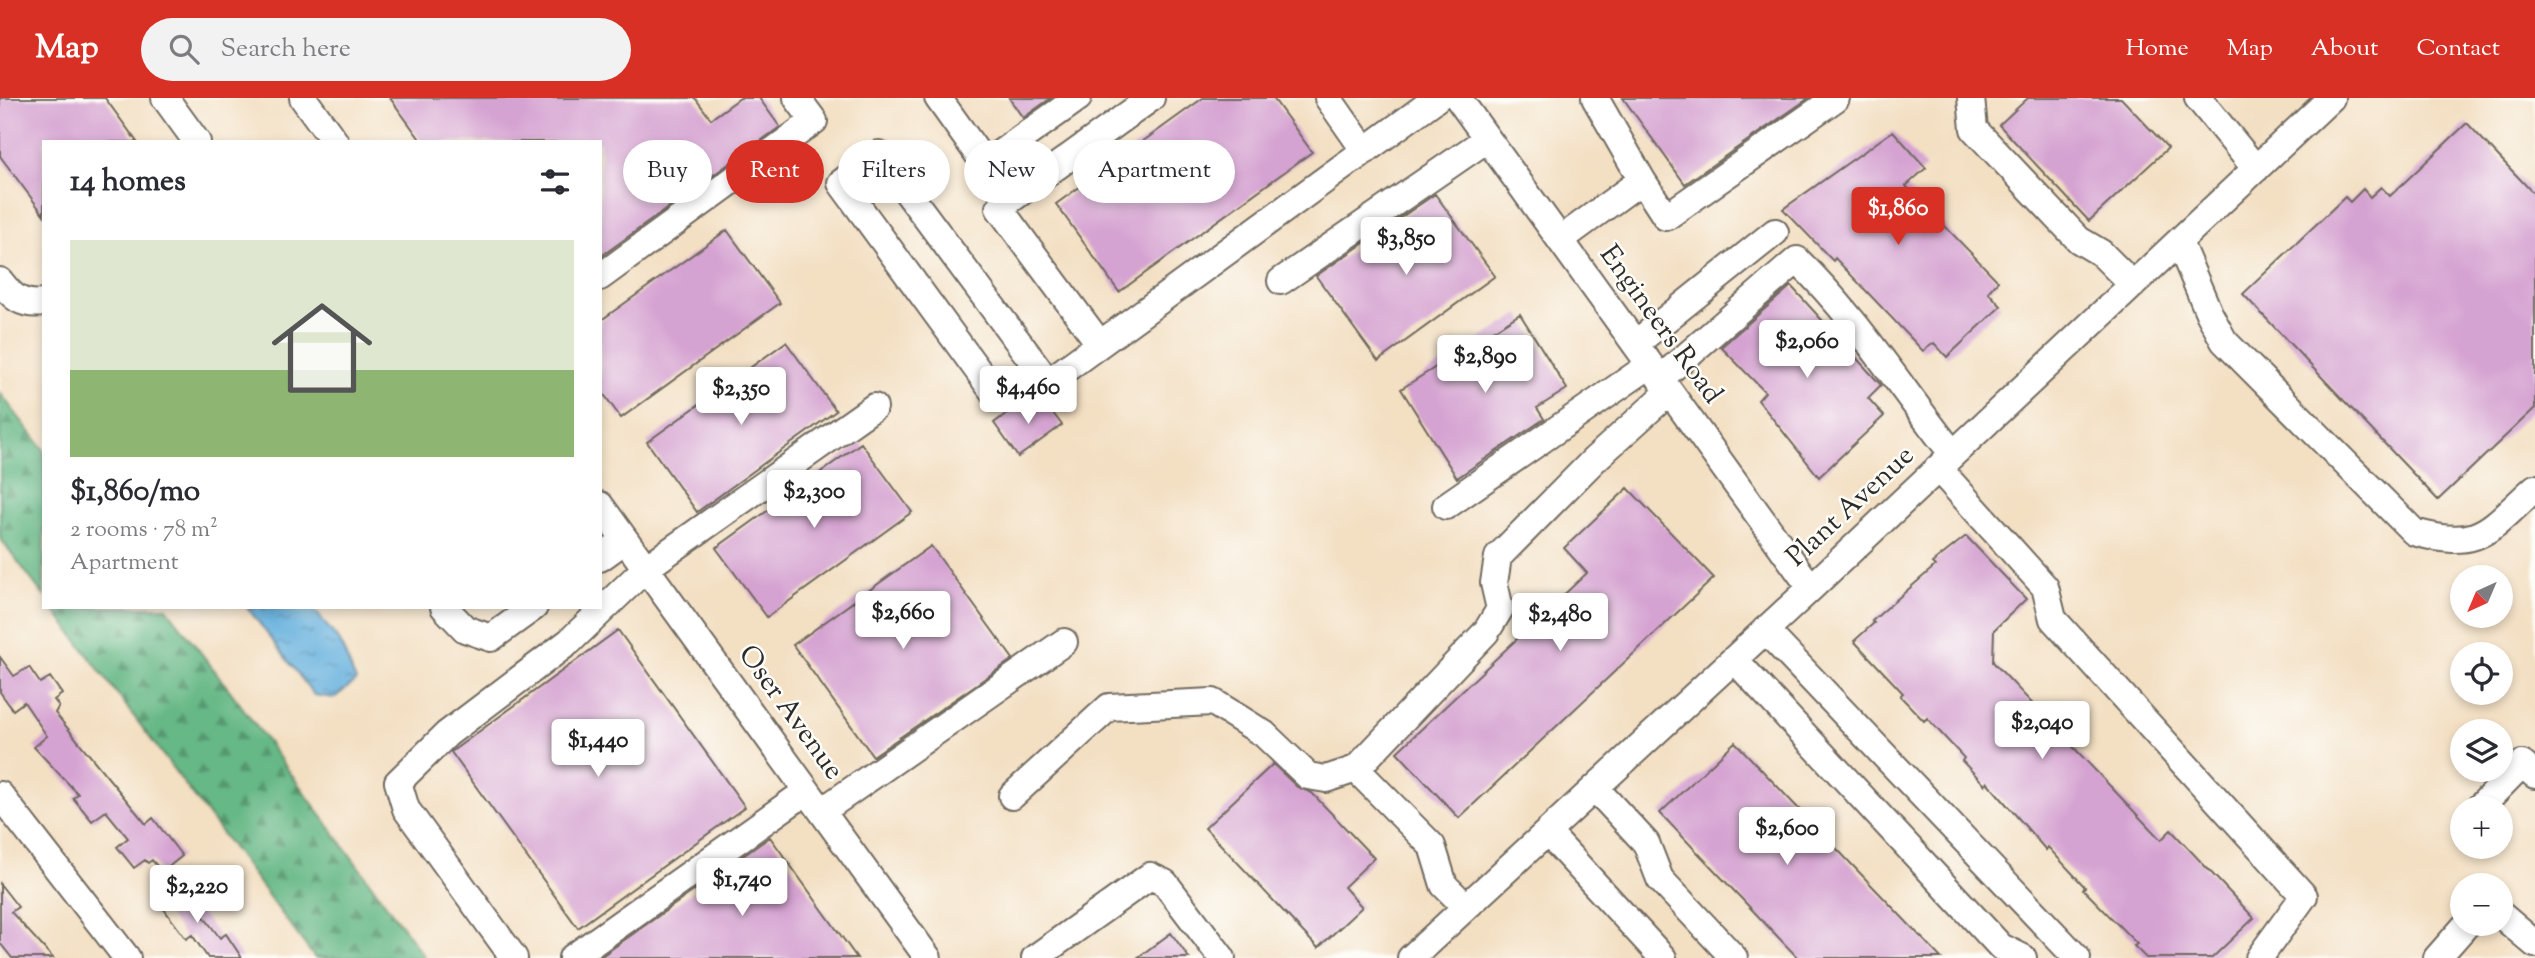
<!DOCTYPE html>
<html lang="en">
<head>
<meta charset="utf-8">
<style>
  body { margin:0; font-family:"Sorts Mill Goudy",serif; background:#f2f2f3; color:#2b2b33; height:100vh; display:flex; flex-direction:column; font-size:26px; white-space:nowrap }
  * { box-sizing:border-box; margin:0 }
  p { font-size:23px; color:#7c7c81 }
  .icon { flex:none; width:38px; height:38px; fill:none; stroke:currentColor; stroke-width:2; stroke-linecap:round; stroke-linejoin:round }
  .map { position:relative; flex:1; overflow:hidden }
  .drawer { position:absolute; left:42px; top:42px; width:560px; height:469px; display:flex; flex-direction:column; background:#fff; border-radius:0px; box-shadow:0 4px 10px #0003 }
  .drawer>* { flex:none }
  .guide { position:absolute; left:623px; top:42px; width:665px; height:63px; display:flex; gap:14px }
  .needle { width:46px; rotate:224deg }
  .controls { position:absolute; left:2450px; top:467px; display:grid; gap:14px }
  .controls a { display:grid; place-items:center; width:63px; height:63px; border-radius:50%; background:#fff; box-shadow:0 4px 10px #0003; font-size:35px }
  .price { position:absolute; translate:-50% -60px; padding:0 16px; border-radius:7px; background:#fff; color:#222; font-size:23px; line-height:46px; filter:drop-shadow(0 2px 4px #0008) }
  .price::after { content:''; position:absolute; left:50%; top:42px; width:21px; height:16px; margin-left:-10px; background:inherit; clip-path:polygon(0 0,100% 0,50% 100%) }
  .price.on { background:#d93025; color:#fff }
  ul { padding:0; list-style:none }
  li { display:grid; align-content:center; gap:14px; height:371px; padding:0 28px }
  li span { display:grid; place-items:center; height:217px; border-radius:0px; color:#555 }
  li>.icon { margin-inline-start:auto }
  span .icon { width:126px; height:126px; fill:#fffc; stroke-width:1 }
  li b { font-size:30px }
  h2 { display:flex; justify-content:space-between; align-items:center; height:84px; padding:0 28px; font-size:30px }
  .chip { padding:0 24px; border-radius:32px; background:#fff; box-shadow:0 4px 10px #0003; font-size:24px; line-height:63px }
  .chip.on { background:#d93025; color:#fff }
  header { display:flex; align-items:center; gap:42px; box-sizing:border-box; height:98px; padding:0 35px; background:#d93025; color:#fff }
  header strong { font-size:33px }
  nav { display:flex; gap:38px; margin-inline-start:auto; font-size:24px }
  .search { width:490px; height:63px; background:#f2f2f3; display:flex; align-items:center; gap:18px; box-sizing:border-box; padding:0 24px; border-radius:38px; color:#7c7c81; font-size:26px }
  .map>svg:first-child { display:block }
  .forest { fill:url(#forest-firs); stroke:#487258; stroke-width:2 }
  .water { fill:url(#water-ripples); stroke:#486e84; stroke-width:2 }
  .building { fill:#d5a3d1 }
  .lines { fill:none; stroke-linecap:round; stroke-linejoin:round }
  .minor-casing { stroke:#716a60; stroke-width:30 }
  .minor { stroke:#fff; stroke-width:26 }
  .labels { text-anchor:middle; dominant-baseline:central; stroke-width:5; stroke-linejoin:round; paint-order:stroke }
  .street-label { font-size:28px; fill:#2b2b2b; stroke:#fdfcf7 }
</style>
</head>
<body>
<header>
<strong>Map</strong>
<div class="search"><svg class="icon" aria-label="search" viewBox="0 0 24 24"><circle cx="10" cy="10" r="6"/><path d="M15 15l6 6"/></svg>Search here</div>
<nav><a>Home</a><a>Map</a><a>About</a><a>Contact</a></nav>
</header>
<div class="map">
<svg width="2535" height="860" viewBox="0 0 2535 860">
  <defs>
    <pattern id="forest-firs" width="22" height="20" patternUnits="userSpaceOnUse" patternTransform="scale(1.75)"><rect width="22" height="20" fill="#66b886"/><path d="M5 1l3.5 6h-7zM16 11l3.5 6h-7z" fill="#54966e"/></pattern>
    <pattern id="water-ripples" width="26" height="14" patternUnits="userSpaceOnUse" patternTransform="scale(1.75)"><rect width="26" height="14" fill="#66b1de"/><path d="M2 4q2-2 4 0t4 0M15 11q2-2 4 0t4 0" fill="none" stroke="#5490b4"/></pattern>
  </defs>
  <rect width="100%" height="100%" fill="#fdfcf7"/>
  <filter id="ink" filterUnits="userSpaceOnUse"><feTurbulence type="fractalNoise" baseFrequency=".0143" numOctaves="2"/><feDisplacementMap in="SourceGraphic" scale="14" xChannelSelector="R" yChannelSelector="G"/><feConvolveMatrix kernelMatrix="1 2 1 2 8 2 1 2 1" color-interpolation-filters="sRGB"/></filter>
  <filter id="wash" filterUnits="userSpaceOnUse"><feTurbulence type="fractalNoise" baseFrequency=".00686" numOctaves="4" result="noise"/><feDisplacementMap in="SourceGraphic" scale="28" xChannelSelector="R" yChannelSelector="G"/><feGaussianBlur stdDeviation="1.57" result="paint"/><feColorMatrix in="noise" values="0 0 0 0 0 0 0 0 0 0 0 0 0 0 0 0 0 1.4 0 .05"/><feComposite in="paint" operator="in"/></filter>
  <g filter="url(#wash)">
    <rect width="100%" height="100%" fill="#f3dfc2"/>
    <!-- forest -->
    <path class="forest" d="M0 295 44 352V498L0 440Z
      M52 509H166L237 602 425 860H315Z"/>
    <!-- water -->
    <path class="water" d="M247 509H312L340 544 356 583 334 600 314 597Z"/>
    <g id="blocks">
      <!-- building -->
      <path class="building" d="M0 0H105L137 44H44V117L0 58Z
        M390 0H695L711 21 740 0H759L780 29 600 159V44H422Z
        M1009 0H1051L1023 20Z
        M1203 0H1273L1312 54 1119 194 1056 106Z
        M1623 0H1809L1685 86Z
        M2028 0H2121L2168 50 2089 123 1999 27Z
        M2467 25 2535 97V310L2438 402 2243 196 2345 99 2350 104 2363 91 2370 99 2381 89 2390 98Z
        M1893 33 1926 70 1906 88 1998 183 1988 194 2001 208 1947 259 1934 245 1923 253 1835 160 1833 163 1783 111Z
        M1435 96 1495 178 1378 263 1316 178Z
        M727 132 780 205 621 320 600 291V223Z
        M1791 188 1881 287 1868 300 1884 318 1819 379 1758 302 1765 294 1721 249Z
        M1520 216 1567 291 1537 310 1544 321 1457 380 1401 291Z
        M786 244 836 313 697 414 647 344Z
        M1043 302 1062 327 1018 359 994 325 1010 313Z
        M861 345 912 414 767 519 716 450Z
        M1628 390 1714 480 1459 720 1397 654 1587 475 1564 450Z
        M1966 438 2026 501 1994 532 1993 564 2161 742 2171 732 2254 820 2212 860H2146L2134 848 2137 846 2083 791 2085 789 2048 749 2046 752 1987 684 1985 687 1962 663 1964 660 1927 620 1924 623 1900 598 1903 595 1854 543 1874 525 1872 523 1935 468 1932 465Z
        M931 448 1013 561 873 658 793 547Z
        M618 532 745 709 578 830 451 654Z
        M0 559 14 578 29 569 40 585 50 579 62 596 54 602 59 608 55 615 146 726 153 720 182 758 162 774 152 762 148 765 145 762 134 770 117 749 128 740 106 713 92 723 73 700 78 696 34 649 47 638 24 604 13 612 0 594Z
        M1735 644 1941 860H1798L1660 715Z
        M1273 666 1297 689 1312 695 1374 760 1344 789 1362 809 1318 850 1205 730Z
        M770 739 857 860H599Z
        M0 786 18 809 11 814 53 860H12L0 845Z
        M180 787 220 840 226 836 242 860H208L192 837 186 841 158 803Z
        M1171 835 1189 860H1137Z"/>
    </g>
  </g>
  <g filter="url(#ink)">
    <use href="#blocks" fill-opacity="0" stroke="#716a60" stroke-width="2"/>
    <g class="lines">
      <!-- minor casing -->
      <g class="minor-casing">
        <path id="minor" d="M165 0 197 44
          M303 0 335 44
          M938 0 985 66 1078 0
          M1328 0 1365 53
          M1458 0 1811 490
          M1595 0 1642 82
          M1971 0 1974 31 2079 142 2101 155 2133 187
          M2198 0 2256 71
          M1560 142 1642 82 1666 119 1836 0
          M2179 144 2209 215 2224 243 2414 434C2481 453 2488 432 2535 390
          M600 179 814 23 797 0
          M0 183C12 199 22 208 44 205
          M1281 183 1487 41
          M1099 245 999 110 1151 0
          M1635 246 1775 134
          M1660 281 1797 162C1857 220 1901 291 1953 356
          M1048 284 879 56 841 85 998 300 1048 284 1437 0
          M1938 370 2045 489 2053 521 2304 798 2259 860
          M600 407 928 860
          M1446 408 1650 267
          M600 460 625 442
          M444 509 465 531 491 540 534 509
          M1765 532 2077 860
          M1734 561 2001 849 2023 860
          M1595 690 1646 745 1660 781 1734 860
          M0 697 127 860
          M1012 698 1109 609 1213 604 1264 636 1308 678 1326 681 1356 671
          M2479 710 2522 666 2535 677
          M822 713 1064 544
          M1547 734 1663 860
          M1466 809 1444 787 1432 748 1356 671 1486 534 1500 511 1494 485 1498 459 1594 362 1669 294
          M2501 817 2535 846
          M514 860 406 711 398 684 447 636 570 543 646 470 874 309
          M572 860 807 693
          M1035 860 1150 778 1165 785 1222 860
          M1411 860 1811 490 2331 0
          M2437 860 2467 826"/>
      </g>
      <!-- minor -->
      <use href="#minor" class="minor"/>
    </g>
  </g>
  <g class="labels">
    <!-- street labels -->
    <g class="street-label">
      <text transform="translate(1660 227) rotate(54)">Engineers Road</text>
      <text transform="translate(1851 409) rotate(-43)">Plant Avenue</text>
      <text transform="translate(790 615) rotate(54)">Oser Avenue</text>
    </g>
  </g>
</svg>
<div class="controls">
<a><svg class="needle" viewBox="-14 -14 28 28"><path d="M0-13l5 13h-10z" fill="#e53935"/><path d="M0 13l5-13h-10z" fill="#7c7c81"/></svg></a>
<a><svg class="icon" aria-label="locate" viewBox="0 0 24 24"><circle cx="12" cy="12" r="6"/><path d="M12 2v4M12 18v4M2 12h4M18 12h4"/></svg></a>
<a><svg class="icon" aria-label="layers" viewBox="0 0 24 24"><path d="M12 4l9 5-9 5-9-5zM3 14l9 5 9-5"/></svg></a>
<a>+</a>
<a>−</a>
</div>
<b class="price on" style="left:1898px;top:149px">$1,860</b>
<b class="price" style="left:1406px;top:179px">$3,850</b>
<b class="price" style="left:1807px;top:282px">$2,060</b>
<b class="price" style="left:1485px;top:297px">$2,890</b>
<b class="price" style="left:1028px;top:328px">$4,460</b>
<b class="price" style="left:741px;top:329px">$2,350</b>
<b class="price" style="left:814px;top:432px">$2,300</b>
<b class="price" style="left:903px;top:553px">$2,660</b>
<b class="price" style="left:1560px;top:555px">$2,480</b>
<b class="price" style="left:2042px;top:663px">$2,040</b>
<b class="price" style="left:598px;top:681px">$1,440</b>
<b class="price" style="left:1787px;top:769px">$2,600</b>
<b class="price" style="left:742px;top:820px">$1,740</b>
<b class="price" style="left:197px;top:827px">$2,220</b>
<div class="guide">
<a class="chip">Buy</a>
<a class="chip on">Rent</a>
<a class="chip">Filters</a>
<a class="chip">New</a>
<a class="chip">Apartment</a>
</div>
<section class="drawer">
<h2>14 homes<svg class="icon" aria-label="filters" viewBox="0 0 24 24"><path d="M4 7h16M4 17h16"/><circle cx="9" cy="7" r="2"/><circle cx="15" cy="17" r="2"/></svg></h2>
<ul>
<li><span style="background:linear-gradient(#dfe7d0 60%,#8fb573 0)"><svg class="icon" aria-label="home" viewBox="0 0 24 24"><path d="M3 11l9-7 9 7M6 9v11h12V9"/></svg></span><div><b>$1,860/mo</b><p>2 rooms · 78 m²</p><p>Apartment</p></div></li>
</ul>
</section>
</div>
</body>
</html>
